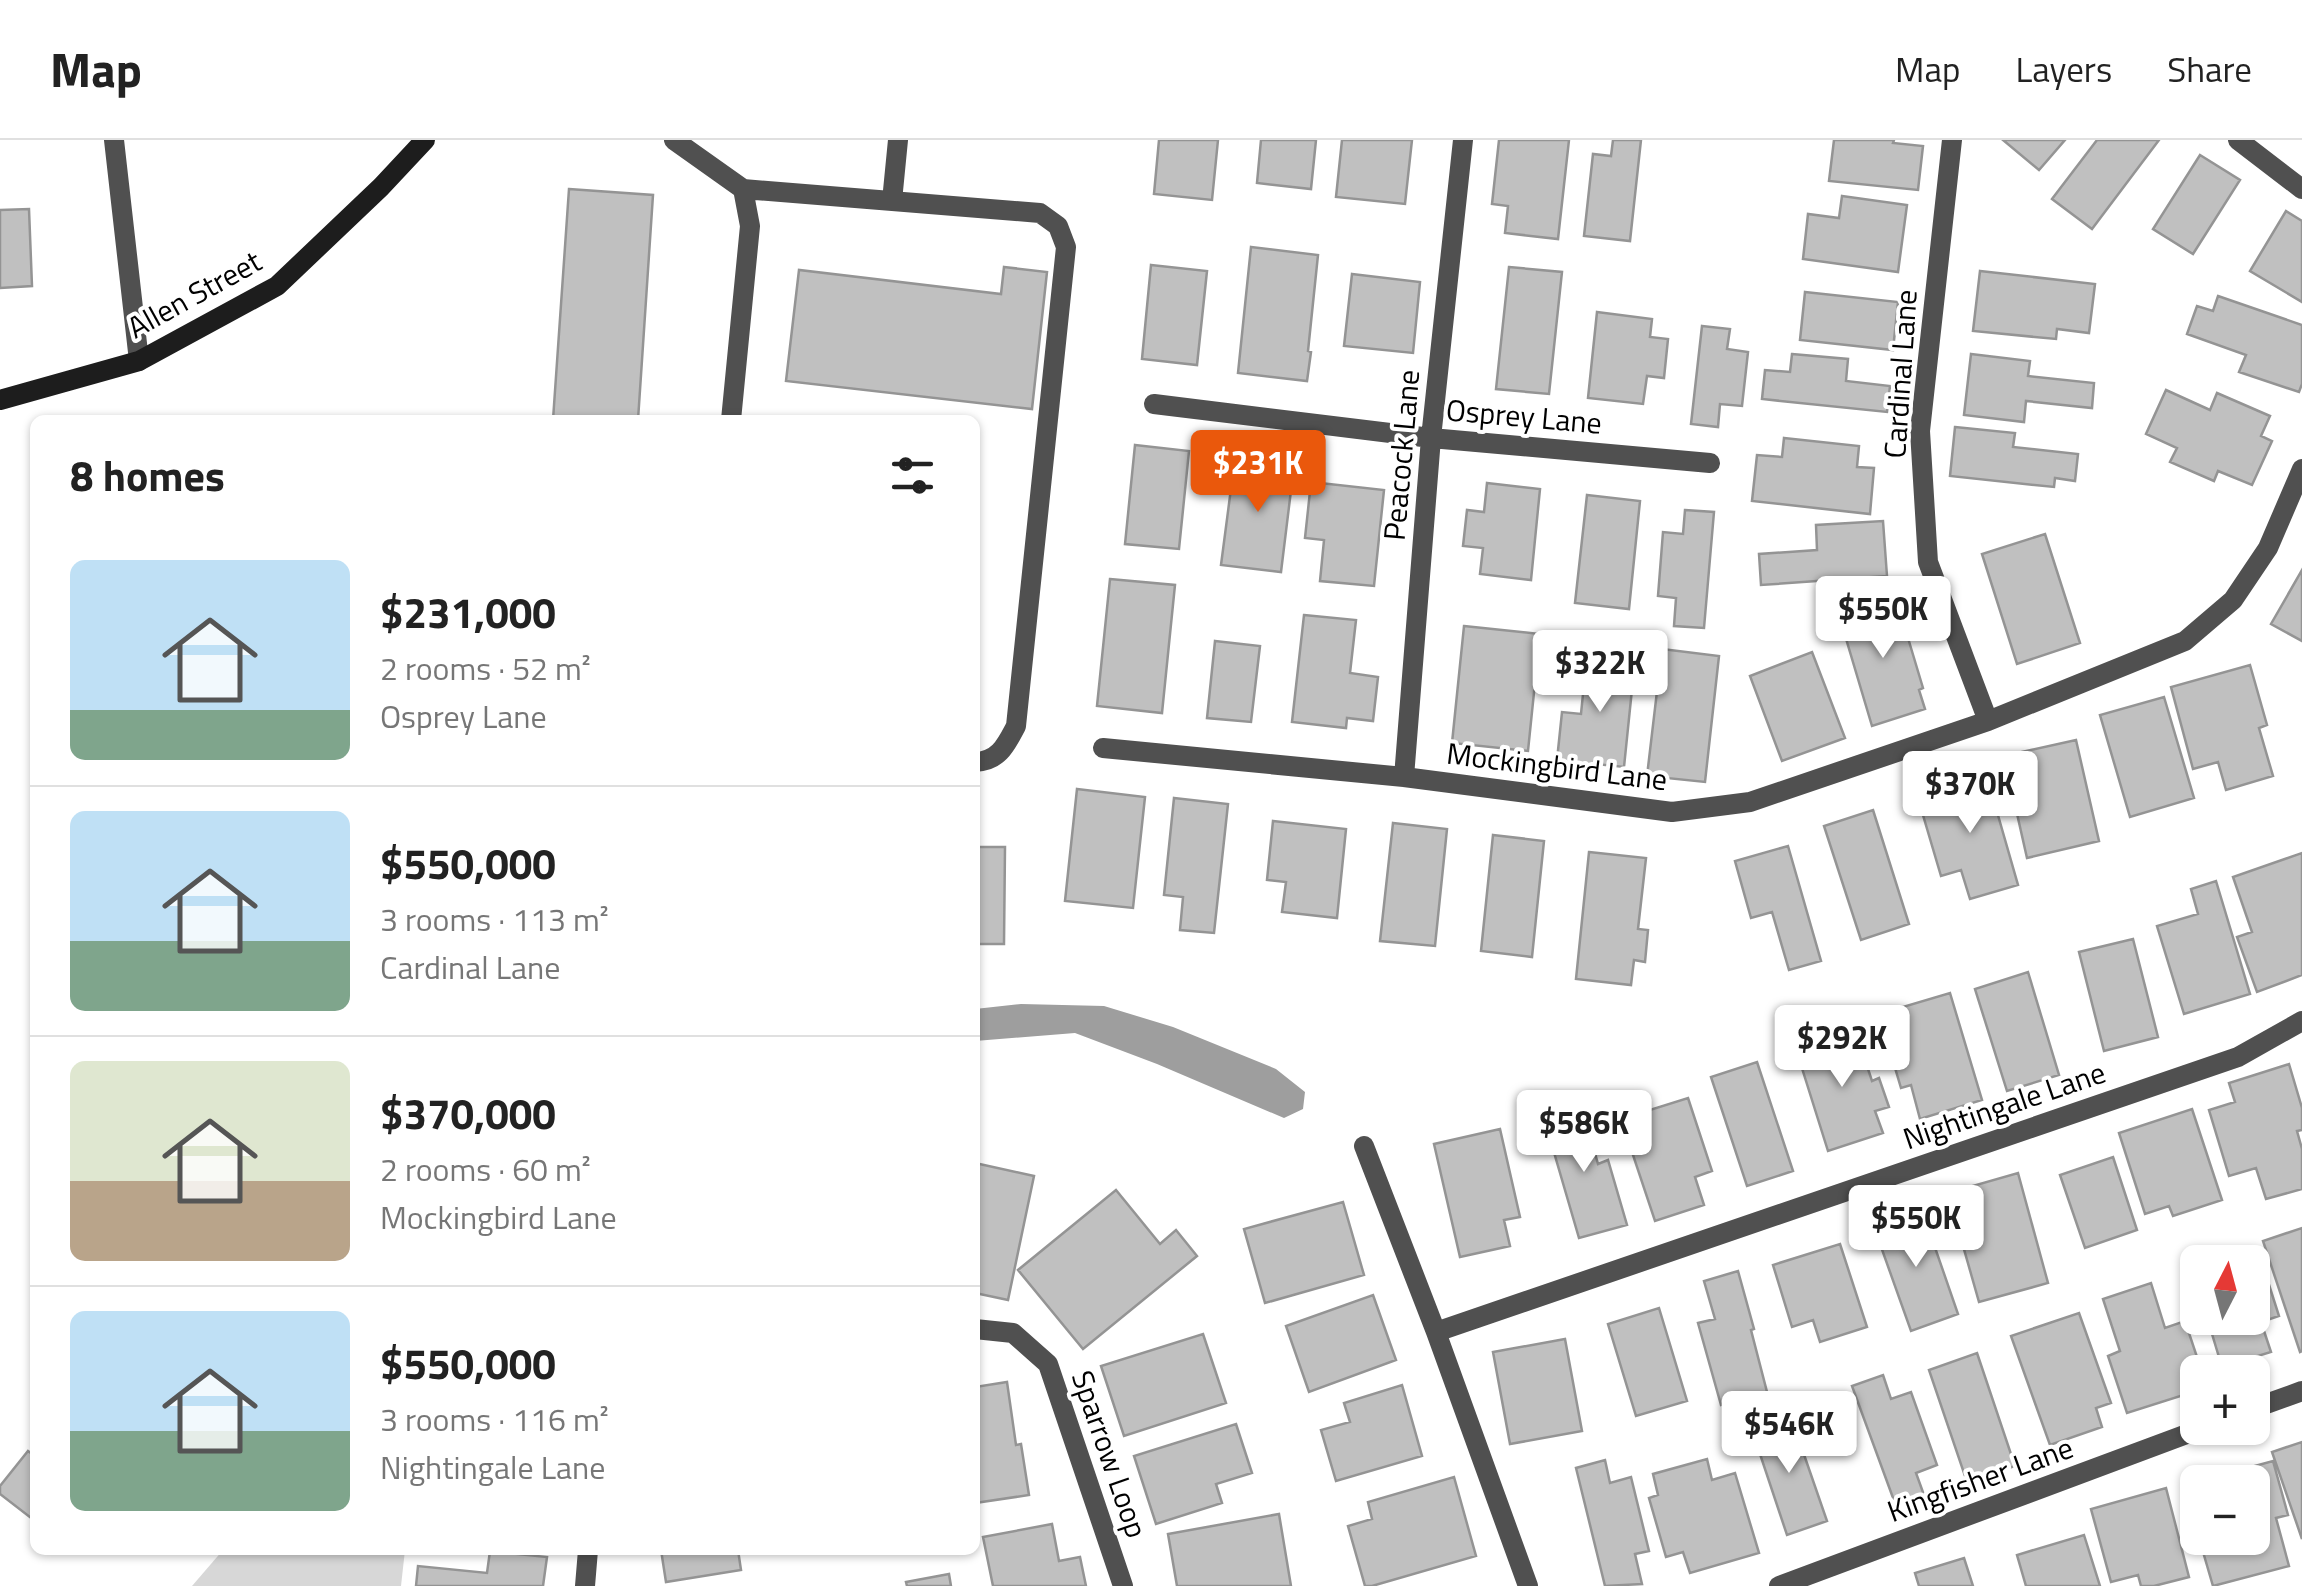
<!DOCTYPE html>
<html lang="en">
<head>
<meta charset="utf-8">
<style>
  body { margin:0; font-family:"Titillium Web",sans-serif; background:#f6f6f6; color:#222; height:100vh; display:flex; flex-direction:column; font-size:38px; white-space:nowrap }
  * { box-sizing:border-box; margin:0 }
  p { font-size:32px; color:#767676 }
  .icon { flex:none; width:55px; height:55px; fill:none; stroke:currentColor; stroke-width:2; stroke-linecap:round; stroke-linejoin:round }
  .map { position:relative; flex:1; overflow:hidden }
  .panel { position:absolute; left:30px; top:275px; width:950px; height:1140px; display:flex; flex-direction:column; background:#fff; border-radius:15px; box-shadow:0 2px 8px #0004 }
  .panel>* { flex:none }
  .needle { width:65px; rotate:6deg }
  .tools { position:absolute; left:2180px; top:1105px; display:grid; gap:20px }
  .tools a { display:grid; place-items:center; width:90px; height:90px; border-radius:15px; background:#fff; box-shadow:0 2px 8px #0004; font-size:50px }
  .price { position:absolute; translate:-50% -85px; padding:0 22px; border-radius:10px; background:#fff; color:#222; font-size:32px; line-height:65px; filter:drop-shadow(0 2px 5px #0008) }
  .price::after { content:''; position:absolute; left:50%; top:60px; width:30px; height:22px; margin-left:-15px; background:inherit; clip-path:polygon(0 0,100% 0,50% 100%) }
  .price.selected { background:#ea580c; color:#fff }
  ul { padding:0; list-style:none }
  li { display:flex; align-items:center; gap:30px; height:250px; padding:0 40px }
  li+li { border-top:2px solid #e0e0e0 }
  li span { display:grid; place-items:center; flex:none; width:280px; height:200px; border-radius:15px; color:#555 }
  li>.icon { margin-inline-start:auto }
  span .icon { width:120px; height:120px; fill:#fffc; stroke-width:1 }
  li b { font-size:42px }
  h2 { display:flex; justify-content:space-between; align-items:center; height:120px; padding:0 40px; font-size:42px }
  header { display:flex; align-items:center; gap:60px; box-sizing:border-box; height:140px; padding:0 50px; background:#fff; border-bottom:2px solid #e0e0e0 }
  header strong { font-size:48px }
  nav { display:flex; gap:55px; margin-inline-start:auto; font-size:35px }
  .map>svg:first-child { display:block }
  .green { fill:#d7d7d7 }
  .water { fill:#9e9e9e }
  .building { fill:#c0c0c0; stroke:#949494; stroke-width:2.5 }
  .lines { fill:none; stroke-linecap:round; stroke-linejoin:round }
  .lane { stroke:#505050; stroke-width:20 }
  .street { stroke:#505050; stroke-width:20 }
  .secondary { stroke:#1d1d1d; stroke-width:20 }
  .labels { text-anchor:middle; dominant-baseline:central; stroke-width:8; stroke-linejoin:round; paint-order:stroke }
  .street-label { font-size:30px; fill:#000; stroke:#fff }
</style>
</head>
<body>
<header>
<strong>Map</strong>
<nav><a>Map</a><a>Layers</a><a>Share</a></nav>
</header>
<div class="map">
<svg width="2302" height="1446" viewBox="0 0 2302 1446">
  <rect width="100%" height="100%" fill="#fff"/>
  <!-- green -->
  <path class="green" d="M223 1410H405L401 1446H192Z"/>
  <!-- water -->
  <path class="water" d="M1021 864 1104 866 1173 887 1276 929 1305 952 1303 969 1284 978 1157 924 1075 893 975 901V869Z"/>
  <!-- building -->
  <path class="building" d="M1159 0H1218L1212 60 1154 54Z
    M1261 0H1316L1311 49 1257 43Z
    M1342 0H1412L1405 64 1336 57Z
    M1499 0H1569L1558 99 1505 93 1508 66 1492 64Z
    M1613 0H1641L1630 101 1584 96 1593 14 1611 16Z
    M1834 0H1894L1893 3 1923 6 1918 50 1829 41Z
    M2003 0H2065L2039 30Z
    M2097 0H2159L2092 89 2052 59Z
    M2200 15 2240 40 2193 114 2153 89Z
    M569 49 653 55 638 280H553Z
    M1842 56 1907 65 1898 132 1803 119 1808 74 1839 78Z
    M29 69 32 146 0 148V70Z
    M2286 71 2302 81V162L2250 131Z
    M1251 107 1318 115 1308 211 1311 212 1307 241 1238 233Z
    M1151 125 1207 131 1197 225 1142 219Z
    M1004 127 1047 132 1032 269 786 241 799 130 1001 154Z
    M1509 127 1562 132 1549 254 1496 249Z
    M1980 131 2095 144 2089 193 2057 189 2056 199 1973 191Z
    M1352 134 1420 142 1413 213 1344 206Z
    M1805 152 1898 162 1893 210 1800 200Z
    M2218 156 2302 185V244L2299 252 2239 232 2246 215 2187 194 2197 166 2213 171Z
    M1597 172 1652 179 1650 197 1668 199 1664 238 1647 236 1643 264 1588 258Z
    M1702 186 1730 189 1727 209 1748 212 1742 266 1720 264 1718 287 1691 284Z
    M1792 214 1848 219 1846 241 1890 246 1887 272 1762 259 1765 230 1790 232Z
    M1971 214 2030 221 2028 236 2094 243 2092 268 2026 261 2024 282 1964 275Z
    M2166 250 2210 270 2217 253 2270 276 2261 296 2272 301 2252 345 2218 331 2214 341 2170 322 2177 308 2146 294Z
    M1955 287 2015 293 2013 307 2078 314 2075 341 2055 338 2054 347 1950 336Z
    M1784 298 1859 306 1857 327 1874 328 1870 374 1752 361 1757 315 1782 317Z
    M1135 305 1189 311 1179 409 1125 404Z
    M1235 318 1294 326 1281 432 1221 425Z
    M1311 342 1384 350 1374 446 1320 441 1324 400 1305 398Z
    M1487 343 1540 349 1531 440 1480 434 1483 408 1463 406 1467 370 1484 372Z
    M1587 355 1640 361 1629 469 1575 463Z
    M1685 370 1714 372 1704 488 1674 486 1676 458 1658 456 1663 392 1683 394Z
    M1883 381 1887 436 1761 445 1759 414 1817 410 1816 385Z
    M2045 394 2080 503 2017 524 1982 414Z
    M2302 430V501L2271 484Z
    M1110 439 1175 445 1162 573 1097 566Z
    M1896 458 1923 548 1919 550 1925 569 1872 586 1839 475Z
    M1304 475 1356 480 1350 533 1378 537 1373 581 1347 578 1346 588 1292 582Z
    M1464 486 1540 494 1528 611 1452 603Z
    M1215 501 1260 506 1251 582 1207 578Z
    M1662 509 1719 516 1705 642 1647 636Z
    M1812 512 1845 598 1782 621 1750 536Z
    M1587 515 1635 520 1624 627 1557 620 1562 572 1581 574Z
    M2250 525 2267 585 2259 588 2273 636 2226 650 2218 622 2193 629 2171 547Z
    M2164 557 2194 658 2130 677 2100 575Z
    M2076 600 2099 701 2027 718 2004 616Z
    M1985 630 2018 745 1970 759 1961 730 1941 736 1923 675 1940 670 1933 646Z
    M1077 649 1145 657 1133 768 1065 761Z
    M1174 658 1228 664 1214 793 1180 790 1183 757 1164 755Z
    M1873 670 1909 784 1861 800 1824 686Z
    M1273 681 1346 689 1337 778 1282 772 1286 742 1267 740Z
    M1393 683 1447 689 1435 806 1380 801Z
    M1493 695 1544 701 1532 817 1481 811Z
    M1788 706 1821 821 1789 830 1772 772 1751 778 1735 721Z
    M975 707H1005L1004 804H975Z
    M1589 712 1646 718 1638 789 1648 790 1645 822 1634 820 1631 845 1576 839Z
    M2302 713V835L2257 852 2237 797 2252 792 2233 737Z
    M2216 741 2250 854 2184 874 2157 786 2198 774 2191 749Z
    M2133 799 2158 897 2104 911 2079 812Z
    M2028 832 2059 935 2007 951 1975 849Z
    M1950 853 1982 960 1920 979 1911 945 1901 948 1879 874Z
    M1855 890 1872 941 1879 938 1889 967 1875 971 1883 993 1828 1011 1796 909Z
    M1757 922 1793 1031 1747 1046 1711 937Z
    M2289 924 2302 968V990L2297 991 2302 1009V1049L2266 1059 2256 1028 2229 1036 2209 970 2235 962 2229 943Z
    M1688 958 1712 1031 1695 1037 1704 1065 1655 1081 1621 979Z
    M1582 967 1598 1024 1608 1020 1627 1085 1579 1098 1544 978Z
    M2192 969 2222 1060 2173 1076 2169 1066 2145 1074 2119 993Z
    M1500 989 1520 1077 1504 1080 1510 1106 1460 1117 1434 1004Z
    M2113 1017 2137 1090 2085 1108 2060 1035Z
    M975 1023 1034 1036 1008 1160 975 1153Z
    M2018 1033 2048 1143 1979 1162 1948 1053Z
    M1116 1050 1160 1104 1176 1090 1197 1116 1083 1209 1018 1130Z
    M1343 1062 1364 1135 1265 1163 1244 1089Z
    M1922 1070 1958 1174 1911 1191 1874 1087Z
    M2302 1088V1211L2300 1212 2263 1101Z
    M1840 1104 1867 1187 1820 1202 1813 1180 1792 1187 1773 1125Z
    M2264 1129 2279 1176 2261 1182 2271 1212 2222 1227 2209 1184 2223 1178H2252V1132Z
    M1738 1131 1754 1189 1751 1190 1767 1252 1721 1265 1698 1183 1715 1179 1704 1141Z
    M2151 1143 2165 1188 2185 1181 2202 1232H2198V1237L2186 1240 2190 1253 2127 1273 2108 1216 2120 1211 2103 1159Z
    M1373 1155 1396 1220 1309 1252 1286 1186Z
    M1659 1168 1687 1261 1636 1276 1608 1184Z
    M2079 1173 2111 1263 2096 1268 2102 1287 2050 1305 2011 1196Z
    M1203 1194 1226 1263 1124 1296 1101 1226Z
    M1565 1199 1582 1291 1510 1304 1493 1212Z
    M1977 1213 2015 1326 1967 1342 1929 1230Z
    M1883 1235 1891 1259 1911 1252 1937 1325 1916 1333 1924 1355 1896 1366 1852 1246Z
    M1007 1242 1016 1305 1021 1304 1029 1355 975 1363V1247Z
    M1402 1245 1422 1316 1336 1341 1321 1290 1350 1282 1344 1263Z
    M1791 1277 1827 1381 1787 1395 1752 1290Z
    M1236 1284 1252 1333 1216 1344 1222 1363 1156 1384 1134 1316Z
    M2302 1302V1399L2272 1312Z
    M28 1311 35 1316V1381L0 1354V1346Z
    M1707 1319 1712 1340 1735 1333 1759 1413 1690 1433 1683 1412 1666 1417 1649 1358 1658 1355 1653 1334Z
    M1605 1320 1610 1343 1631 1337 1649 1411 1635 1414 1642 1444 1605 1446 1576 1328Z
    M2273 1321 2288 1375 2276 1378 2289 1426 2213 1446 2199 1398H2252V1342H2198V1392L2184 1345Z
    M1454 1337 1476 1416 1372 1446H1365L1348 1386 1372 1379 1368 1362Z
    M2166 1348 2189 1437 2154 1446H2141L2138 1435 2111 1442 2091 1369Z
    M1279 1374 1291 1446H1177L1168 1394Z
    M1052 1384 1059 1421 1080 1417 1086 1446H993L983 1397Z
    M2084 1395 2100 1446H2026L2017 1415Z
    M661 1410H738L741 1430 666 1442Z
    M490 1411 547 1417 543 1446H416L418 1426 487 1433Z
    M1964 1418 1973 1446H1919L1915 1433Z
    M949 1434 951 1446H907L906 1442Z"/>
  <g class="lines">
    <!-- lane -->
    <path class="lane" d="M674 0 743 49 750 86 731 280
      M743 49 1040 73 1058 86 1066 107 1016 586C1006 605 999 621 975 622
      M892 61 898 0"/>
    <!-- street -->
    <path class="street" d="M114 0 139 221
      M1952 0 1920 291 1928 422 1988 581
      M2238 0 2302 49
      M1154 264 1431 298 1710 323
      M1103 608 1404 637 1672 672 1750 662 1988 581 2185 501 2233 460 2268 408 2302 329
      M1404 637 1431 298 1463 0
      M1364 1006 1436 1192 1528 1446
      M975 1189 1013 1193 1048 1224 1123 1446
      M1436 1192 2238 917 2302 881
      M2252 1269 2302 1251
      M585 1446 588 1410
      M1779 1446 2203 1288"/>
    <!-- secondary -->
    <path class="secondary" d="M0 260 139 221 277 146 381 47 425 0"/>
  </g>
  <g class="labels">
    <!-- street labels -->
    <g class="street-label">
      <text transform="translate(194 154) rotate(-29)">Allen Street</text>
      <text transform="translate(1900 234) rotate(-86)">Cardinal Lane</text>
      <text transform="translate(1524 276) rotate(5)">Osprey Lane</text>
      <text transform="translate(1401 315) rotate(-85)">Peacock Lane</text>
      <text transform="translate(1557 626) rotate(7)">Mockingbird Lane</text>
      <text transform="translate(2004 965) rotate(-19)">Nightingale Lane</text>
      <text transform="translate(1110 1314) rotate(71)">Sparrow Loop</text>
      <text transform="translate(1980 1339) rotate(-20)">Kingfisher Lane</text>
    </g>
  </g>
</svg>
<div class="tools">
<a><svg class="needle" viewBox="-14 -14 28 28"><path d="M0-13l5 13h-10z" fill="#e53935"/><path d="M0 13l5-13h-10z" fill="#767676"/></svg></a>
<a>+</a>
<a>−</a>
</div>
<b class="price selected" style="left:1258px;top:375px">$231K</b>
<b class="price" style="left:1883px;top:521px">$550K</b>
<b class="price" style="left:1600px;top:575px">$322K</b>
<b class="price" style="left:1970px;top:696px">$370K</b>
<b class="price" style="left:1842px;top:950px">$292K</b>
<b class="price" style="left:1584px;top:1035px">$586K</b>
<b class="price" style="left:1916px;top:1130px">$550K</b>
<b class="price" style="left:1789px;top:1336px">$546K</b>
<section class="panel">
<h2>8 homes<svg class="icon" aria-label="filters" viewBox="0 0 24 24"><path d="M4 7h16M4 17h16"/><circle cx="9" cy="7" r="2"/><circle cx="15" cy="17" r="2"/></svg></h2>
<ul>
<li><span style="background:linear-gradient(#bfe0f5 75%,#7fa58c 0)"><svg class="icon" aria-label="home" viewBox="0 0 24 24"><path d="M3 11l9-7 9 7M6 9v11h12V9"/></svg></span><div><b>$231,000</b><p>2 rooms · 52 m²</p><p>Osprey Lane</p></div></li>
<li><span style="background:linear-gradient(#bfe0f5 65%,#7fa58c 0)"><svg class="icon" aria-label="home" viewBox="0 0 24 24"><path d="M3 11l9-7 9 7M6 9v11h12V9"/></svg></span><div><b>$550,000</b><p>3 rooms · 113 m²</p><p>Cardinal Lane</p></div></li>
<li><span style="background:linear-gradient(#dfe7d0 60%,#b9a48a 0)"><svg class="icon" aria-label="home" viewBox="0 0 24 24"><path d="M3 11l9-7 9 7M6 9v11h12V9"/></svg></span><div><b>$370,000</b><p>2 rooms · 60 m²</p><p>Mockingbird Lane</p></div></li>
<li><span style="background:linear-gradient(#bfe0f5 60%,#7fa58c 0)"><svg class="icon" aria-label="home" viewBox="0 0 24 24"><path d="M3 11l9-7 9 7M6 9v11h12V9"/></svg></span><div><b>$550,000</b><p>3 rooms · 116 m²</p><p>Nightingale Lane</p></div></li>
</ul>
</section>
</div>
</body>
</html>
